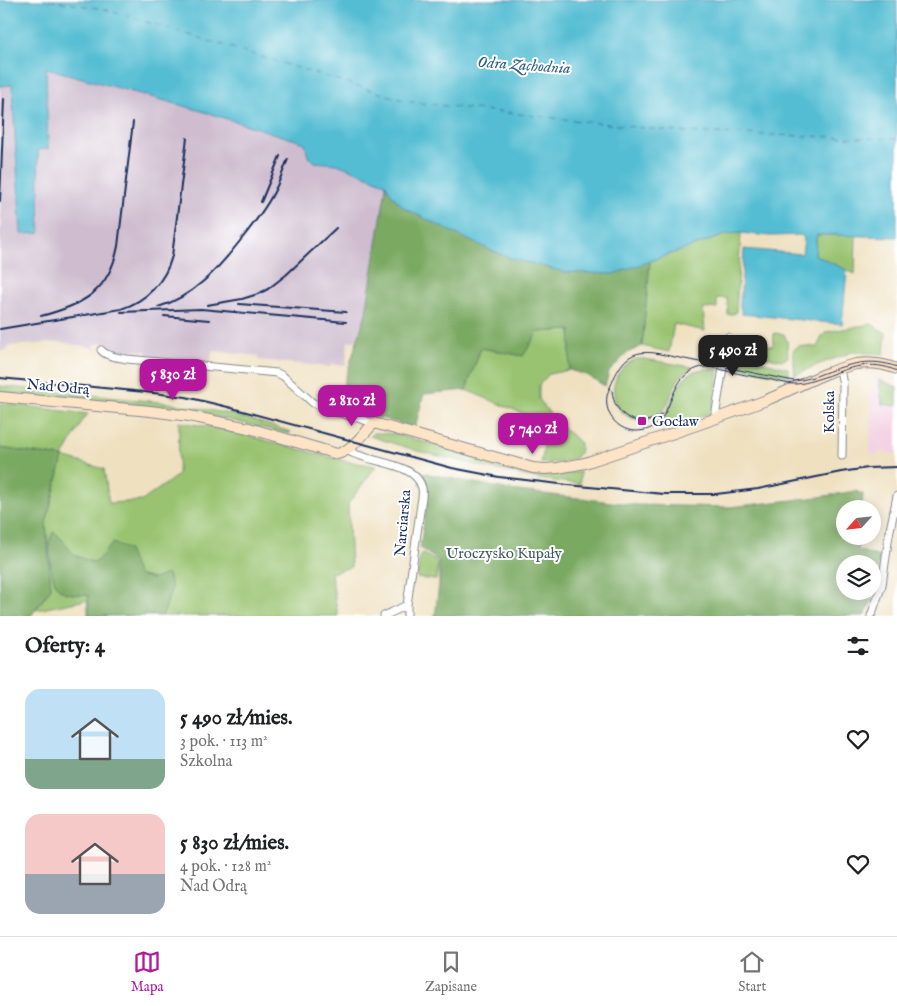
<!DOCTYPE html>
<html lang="pl">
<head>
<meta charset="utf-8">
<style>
  body { margin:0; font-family:"IM FELL English",serif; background:#f2f2f2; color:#202124; height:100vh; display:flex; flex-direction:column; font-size:19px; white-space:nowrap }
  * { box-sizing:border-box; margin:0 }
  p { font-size:16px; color:#757577 }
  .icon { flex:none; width:28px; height:28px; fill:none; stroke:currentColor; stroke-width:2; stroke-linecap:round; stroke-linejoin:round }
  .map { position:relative; height:616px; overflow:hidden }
  .side { display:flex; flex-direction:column; background:#fff; flex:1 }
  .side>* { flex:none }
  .needle { width:32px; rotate:243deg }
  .tools { position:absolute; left:836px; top:500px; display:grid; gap:10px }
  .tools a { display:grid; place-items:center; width:45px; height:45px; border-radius:50%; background:#fff; box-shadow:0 2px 12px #0003; font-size:25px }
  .price { position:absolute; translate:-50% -42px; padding:0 11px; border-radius:10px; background:#b5179e; color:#fff; font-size:16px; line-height:32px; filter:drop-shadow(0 1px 2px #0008) }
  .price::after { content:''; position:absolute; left:50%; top:30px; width:15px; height:11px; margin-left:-8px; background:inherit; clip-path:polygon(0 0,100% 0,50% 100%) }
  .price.selected { background:#222; color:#fff }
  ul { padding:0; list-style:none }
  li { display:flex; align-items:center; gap:15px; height:125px; padding:0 25px }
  li span { display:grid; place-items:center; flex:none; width:140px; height:100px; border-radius:15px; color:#555 }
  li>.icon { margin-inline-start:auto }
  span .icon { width:60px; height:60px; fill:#fffc; stroke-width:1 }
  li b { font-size:21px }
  h2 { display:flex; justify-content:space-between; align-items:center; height:60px; padding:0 25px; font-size:21px }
  .dock { display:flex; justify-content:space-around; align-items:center; height:70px; border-top:1px solid #e0e0e0; background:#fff; font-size:14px; color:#757577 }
  .dock a { display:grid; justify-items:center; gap:2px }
  .dock .selected { color:#b5179e }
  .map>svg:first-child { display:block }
  .built { fill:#f2cfe1 }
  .industrial { fill:#cfbdcf }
  .green { fill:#99c36f; stroke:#5a7966 }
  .forest { fill:#7aa962; stroke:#4a6c60; fill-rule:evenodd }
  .water { fill:#55bdd3; stroke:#387698 }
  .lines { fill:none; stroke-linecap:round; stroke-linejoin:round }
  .ferry { stroke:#2f6187; stroke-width:1; stroke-dasharray:6 5; stroke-linecap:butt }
  .street-casing { stroke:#85888f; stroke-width:9 }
  .secondary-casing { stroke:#85888f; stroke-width:12 }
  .street { stroke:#fff; stroke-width:7 }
  .secondary { stroke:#fee4c6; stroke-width:10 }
  .tram { stroke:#1b2f5e; stroke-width:1 }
  .rail { stroke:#1b2f5e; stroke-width:2 }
  .poi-dot { fill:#b5179e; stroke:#fff; stroke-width:2 }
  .labels { text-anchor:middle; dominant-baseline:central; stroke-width:4; stroke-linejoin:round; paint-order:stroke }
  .street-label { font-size:15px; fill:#1b2f5e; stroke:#fff }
  .poi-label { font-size:15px; fill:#1b2f5e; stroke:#fff; text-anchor:start }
  .park-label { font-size:15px; fill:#415b63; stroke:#fff }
  .water-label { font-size:16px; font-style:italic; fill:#2f6187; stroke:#fff }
</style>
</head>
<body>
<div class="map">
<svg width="897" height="616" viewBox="0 0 897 616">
  <rect width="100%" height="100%" fill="#fff"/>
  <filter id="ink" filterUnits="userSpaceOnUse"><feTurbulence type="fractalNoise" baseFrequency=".02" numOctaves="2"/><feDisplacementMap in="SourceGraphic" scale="10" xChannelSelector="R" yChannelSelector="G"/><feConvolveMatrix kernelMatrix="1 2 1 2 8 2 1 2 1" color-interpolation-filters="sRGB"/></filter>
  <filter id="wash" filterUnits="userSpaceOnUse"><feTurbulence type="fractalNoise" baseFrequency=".0096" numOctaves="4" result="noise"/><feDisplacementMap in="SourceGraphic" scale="20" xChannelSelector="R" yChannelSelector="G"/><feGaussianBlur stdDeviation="1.12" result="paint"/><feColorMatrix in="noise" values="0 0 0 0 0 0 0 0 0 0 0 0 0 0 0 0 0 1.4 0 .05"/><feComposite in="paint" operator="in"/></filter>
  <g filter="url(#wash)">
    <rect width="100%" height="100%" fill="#efe0c0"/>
    <!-- built -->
    <path class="built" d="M876 377 897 385V450L896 454 881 452 870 455 871 388H875Z"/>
    <!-- industrial -->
    <path class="industrial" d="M46 68 198 110 305 143 308 157 315 162 337 164 385 183 386 187 366 313 356 341H348L346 366 331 364 330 367 258 360V356L212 351 211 361 147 356V351L105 350V344L102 342 94 345 96 350 93 348 60 342 11 346 6 350 0 351V86L12 85 21 234 40 233 38 150 48 148Z"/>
    <!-- green -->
    <path class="green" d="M735 233H741L736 313 728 315 727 298H717V308L703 309 705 331 674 324 669 352 642 346 650 261 728 234Z
      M817 235H856L855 274 815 255 816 239Z
      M871 324 886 333 884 354 852 352 817 365 795 375 793 350 799 346 817 347 822 337 826 332Z
      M571 330 569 370 549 374 539 385V399L553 418 580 443C580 447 581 452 578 455 572 463 550 463 541 463L548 424 466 390 481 348 523 356 538 332Z
      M774 333 784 334 787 341 788 357 785 359 782 360 741 352 742 343 773 346Z
      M740 356 788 368 789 377 739 367Z
      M636 359H644L692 367C687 371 682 375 678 380 670 393 668 413 653 418 612 431 598 374 636 359Z
      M704 369 719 370 712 413 664 429 663 422C669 408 676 385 688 375 693 371 698 370 704 369Z
      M879 380 897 387V406L882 404Z
      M0 386 169 403 236 415 291 432 289 434 208 415 133 404 0 393Z
      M0 403 88 414 83 420 63 457 104 469 109 503 142 501 178 475 179 422 218 428 345 461 376 466 348 504 351 567 331 573 338 616H88L87 600 36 610 51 588 46 523 63 457 0 448Z
      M373 433 395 434 536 473 551 475 580 472V484L539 479 497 470 418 451 370 436Z
      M421 553 438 562 436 580 417 578Z"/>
    <!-- forest -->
    <path class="forest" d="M385 183 392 195 404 208 466 239 507 257 564 272 613 274 650 261 642 346 627 353 609 372 605 386 586 375 569 370 571 330 538 332 523 356 481 348 466 390 424 394 415 427 360 413 340 395 366 313 386 187Z
      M0 448 63 457 46 523 51 588 31 616H0Z
      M420 472 510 490 637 505 730 507 819 497 855 491 863 494 862 509H845V536H859L858 550 880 557 871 602 864 616H435L439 585V561L420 548 429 489 420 484ZM845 564H872V591H845Z
      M54 532 61 538 74 555 95 563 113 543 128 550 138 575 153 579 168 574 172 588 163 615 90 616 88 595C78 594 66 596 58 588 52 583 48 547 50 539 51 537 53 534 54 532Z"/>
    <!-- water -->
    <path class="water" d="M0 0H897V237L834 235H817L816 239 815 255 847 270 842 324 742 314 740 306 744 249 802 254 804 239 802 235 770 236 741 233 728 234 613 274 564 272 507 257 466 239 404 208 392 195 385 183 337 164 315 162 308 157 305 143 198 110 46 68 48 149 38 150 40 233 21 234 12 85 0 86Z"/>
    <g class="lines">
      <!-- ferry -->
      <path class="ferry" d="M49 0 104 9 410 102 681 132 897 139"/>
    </g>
  </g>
  <g filter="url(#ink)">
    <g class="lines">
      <!-- street casing -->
      <g class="street-casing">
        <path id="street" d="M101 350C107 357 118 357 127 359L277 373 283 376 313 403 326 409 374 423
          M840 369 843 385 842 456
          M718 418 716 411 728 337
          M347 450C366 463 416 461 422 488 423 493 422 499 421 504L407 605V616
          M384 616 407 605
          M871 616 882 585 889 535 897 496"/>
      </g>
      <!-- secondary casing -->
      <g class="secondary-casing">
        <path id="secondary" d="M0 397 150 411 189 416 249 428 337 454C350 452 364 433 374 423L533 468 545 469 558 468 585 463C645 443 705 423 764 401 795 389 824 371 856 364 870 362 884 364 897 369"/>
      </g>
      <!-- street -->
      <use href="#street" class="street"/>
      <!-- secondary -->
      <use href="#secondary" class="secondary"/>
      <!-- tram -->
      <path class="tram" d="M897 367C871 357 849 364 824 373 814 377 805 380 794 381L655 353C632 350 623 359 614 378 612 384 608 390 607 396 604 415 619 432 638 431 673 430 666 386 690 372 695 369 699 367 705 367 712 367 720 369 727 371 741 374 754 377 768 379 777 381 785 384 794 384 805 384 814 380 824 377 848 368 871 359 897 371
        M612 390C613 417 641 431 662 414"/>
      <!-- rail -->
      <path class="rail" d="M0 201 4 99
        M261 202 280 156
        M239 304 346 312
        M207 305 242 299 258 294 268 289 286 275 336 228
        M158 307C193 297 218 269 240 241 252 226 264 211 273 194 279 183 283 171 288 159
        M121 312 201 309 346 322
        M41 316C83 305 109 292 118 246L133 122
        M164 316 209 320
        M0 329 121 309C146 301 165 282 172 256L187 138
        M0 378 145 392 186 397 228 407 452 468 499 477 568 485 664 494H716L758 489 841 472 868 468 897 467"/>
    </g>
  </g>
  <!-- markers -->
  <rect class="poi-dot" x="637" y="416" width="10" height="10" rx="2.5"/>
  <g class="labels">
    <!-- street labels -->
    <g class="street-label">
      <text transform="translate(58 387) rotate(5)">Nad Odrą</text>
      <text transform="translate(829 412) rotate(-90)">Kolska</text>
      <text transform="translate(403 523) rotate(-85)">Narciarska</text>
    </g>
    <!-- poi labels -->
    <g class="poi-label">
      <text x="652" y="421">Gocław</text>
    </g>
    <!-- park labels -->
    <g class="park-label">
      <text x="504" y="553">Uroczysko Kupały</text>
    </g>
    <!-- water labels -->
    <g class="water-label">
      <text transform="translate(524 66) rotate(4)">Odra Zachodnia</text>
    </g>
  </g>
</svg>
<div class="tools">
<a><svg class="needle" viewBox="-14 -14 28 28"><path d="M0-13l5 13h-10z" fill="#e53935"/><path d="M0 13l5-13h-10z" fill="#757577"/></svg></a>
<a><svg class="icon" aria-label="layers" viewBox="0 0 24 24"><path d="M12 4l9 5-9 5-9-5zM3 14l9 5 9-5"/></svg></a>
</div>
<b class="price selected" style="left:733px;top:377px">5 490 zł</b>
<b class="price" style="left:173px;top:401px">5 830 zł</b>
<b class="price" style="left:352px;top:427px">2 810 zł</b>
<b class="price" style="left:533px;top:455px">5 740 zł</b>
</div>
<section class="side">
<h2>Oferty: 4<svg class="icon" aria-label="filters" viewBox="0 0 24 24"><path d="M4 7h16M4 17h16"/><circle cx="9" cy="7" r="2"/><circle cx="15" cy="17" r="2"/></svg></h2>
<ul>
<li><span style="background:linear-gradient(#bfe0f5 70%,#7fa58c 0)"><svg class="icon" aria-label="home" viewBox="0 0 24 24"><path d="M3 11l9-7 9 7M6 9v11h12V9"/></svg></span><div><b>5 490 zł/mies.</b><p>3 pok. · 113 m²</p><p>Szkolna</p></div><svg class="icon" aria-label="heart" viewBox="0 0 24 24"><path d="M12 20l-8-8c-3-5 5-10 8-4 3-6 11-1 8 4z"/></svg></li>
<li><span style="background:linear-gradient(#f6c9c9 60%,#9aa5b1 0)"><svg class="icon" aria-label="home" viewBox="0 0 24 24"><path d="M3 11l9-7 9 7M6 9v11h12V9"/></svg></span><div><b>5 830 zł/mies.</b><p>4 pok. · 128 m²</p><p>Nad Odrą</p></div><svg class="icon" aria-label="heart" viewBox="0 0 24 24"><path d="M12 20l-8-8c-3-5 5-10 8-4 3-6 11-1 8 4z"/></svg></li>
</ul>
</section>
<nav class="dock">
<a class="selected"><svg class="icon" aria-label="map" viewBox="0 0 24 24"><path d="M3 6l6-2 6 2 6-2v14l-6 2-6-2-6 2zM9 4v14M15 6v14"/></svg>Mapa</a>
<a><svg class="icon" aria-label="saved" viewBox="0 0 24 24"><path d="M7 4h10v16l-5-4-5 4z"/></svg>Zapisane</a>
<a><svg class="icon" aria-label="home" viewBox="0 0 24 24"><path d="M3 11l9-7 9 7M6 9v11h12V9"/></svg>Start</a>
</nav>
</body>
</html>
